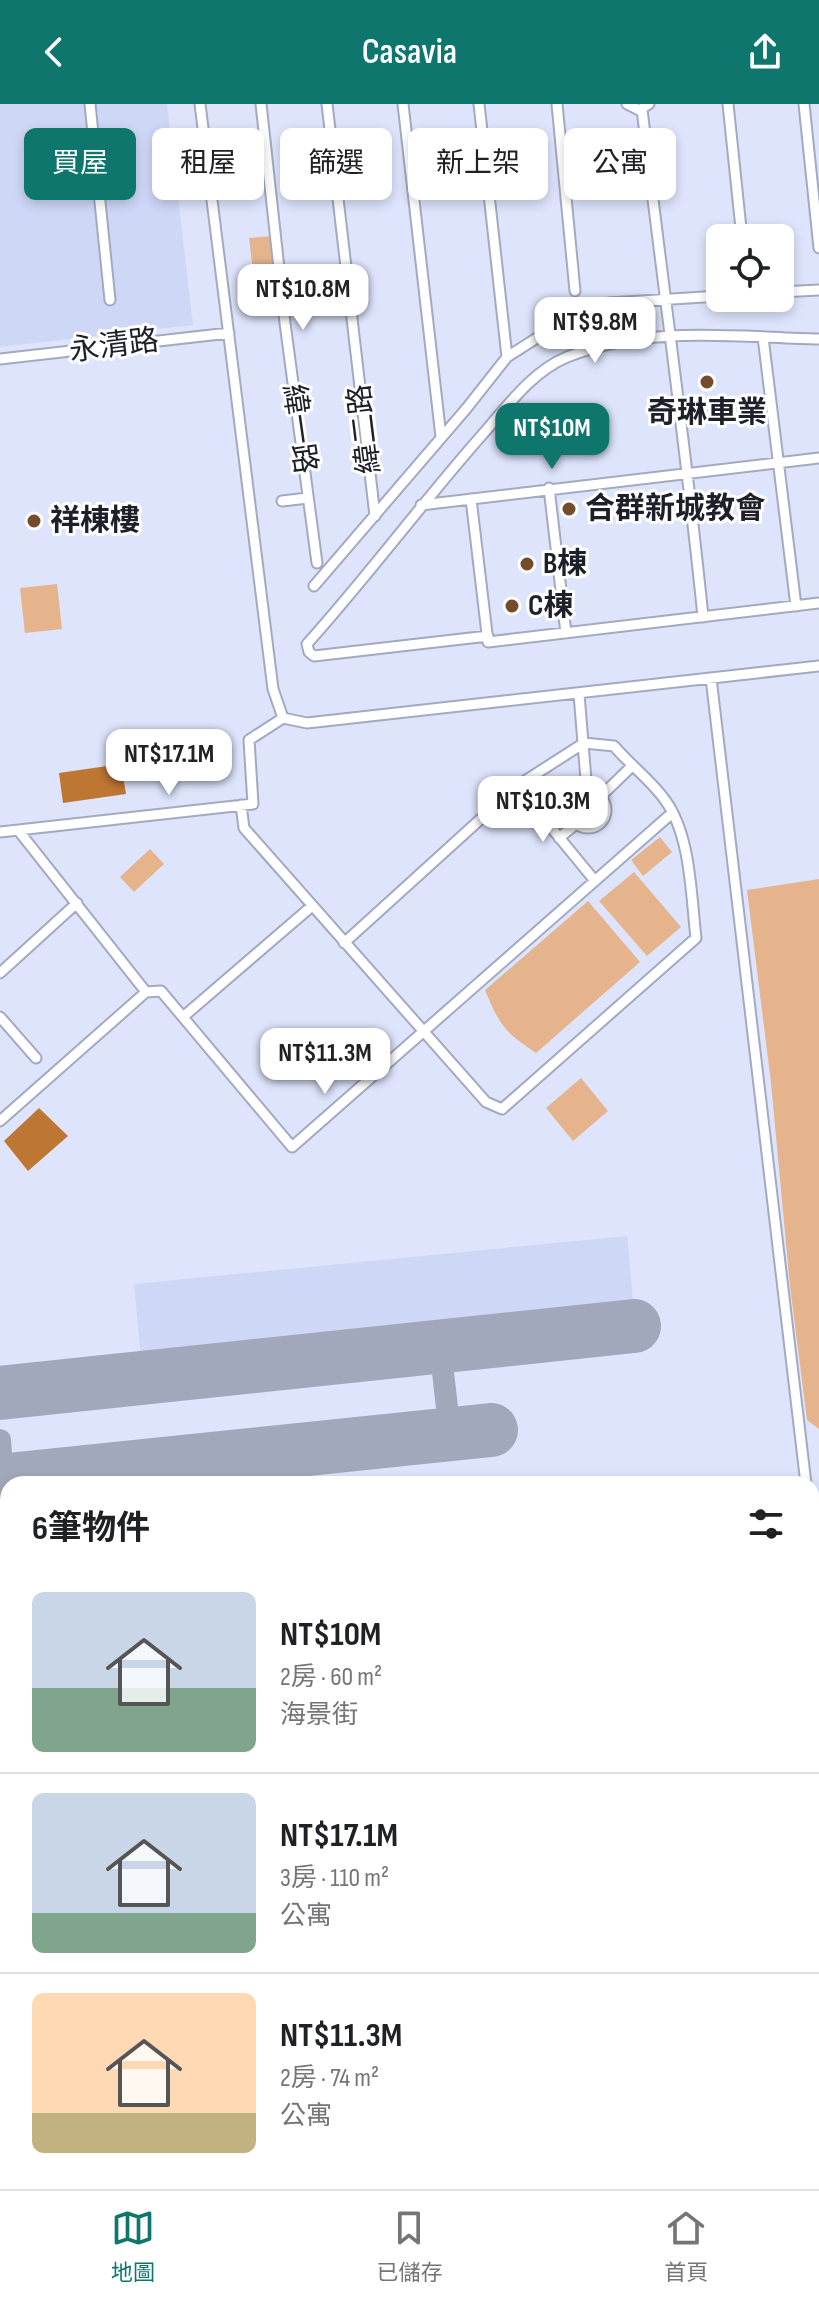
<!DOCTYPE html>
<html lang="zh-TW">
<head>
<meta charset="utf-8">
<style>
  body { margin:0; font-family:"Sofia Sans Condensed","Noto Sans TC",sans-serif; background:#f2f2f2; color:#202124; height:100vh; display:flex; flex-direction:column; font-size:30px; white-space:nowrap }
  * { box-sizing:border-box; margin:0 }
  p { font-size:26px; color:#757577 }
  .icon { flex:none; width:44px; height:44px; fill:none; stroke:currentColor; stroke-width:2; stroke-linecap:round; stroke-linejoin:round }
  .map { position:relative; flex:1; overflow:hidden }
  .side { position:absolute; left:0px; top:1372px; width:820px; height:714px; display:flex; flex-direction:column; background:#fff; border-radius:24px 24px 0 0; box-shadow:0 4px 12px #0003 }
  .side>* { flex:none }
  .hud { position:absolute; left:24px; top:24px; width:772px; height:72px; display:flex; gap:16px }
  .controls { position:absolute; left:706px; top:120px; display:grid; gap:16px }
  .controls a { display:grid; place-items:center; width:88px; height:88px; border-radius:12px; background:#fff; box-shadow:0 4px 12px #0003; font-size:40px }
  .price { position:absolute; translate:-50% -68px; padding:0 18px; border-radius:16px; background:#fff; color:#222; font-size:26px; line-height:52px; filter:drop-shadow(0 2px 4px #0008) }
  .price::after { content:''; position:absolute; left:50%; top:48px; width:24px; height:18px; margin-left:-12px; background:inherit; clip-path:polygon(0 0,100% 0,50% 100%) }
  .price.active { background:#0f766e; color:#fff }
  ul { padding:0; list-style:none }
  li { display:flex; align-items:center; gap:24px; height:200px; padding:0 32px }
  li+li { border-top:2px solid #e0e0e0 }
  li span { display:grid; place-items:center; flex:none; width:224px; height:160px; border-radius:12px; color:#555 }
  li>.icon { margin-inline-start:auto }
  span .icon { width:96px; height:96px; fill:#fffc; stroke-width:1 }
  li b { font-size:34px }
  h2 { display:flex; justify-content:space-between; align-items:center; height:96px; padding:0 32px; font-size:34px }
  .tag { padding:0 28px; border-radius:12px; background:#fff; box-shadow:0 4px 12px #0003; font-size:28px; line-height:72px }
  .tag.active { background:#0f766e; color:#fff }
  header { display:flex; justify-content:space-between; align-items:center; height:104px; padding:0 32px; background:#0f766e; color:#fff; font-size:36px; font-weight:600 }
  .menu { display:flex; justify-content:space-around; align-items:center; height:112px; border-top:2px solid #e0e0e0; background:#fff; font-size:22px; color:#757577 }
  .menu a { display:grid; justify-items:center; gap:4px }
  .menu .active { color:#0f766e }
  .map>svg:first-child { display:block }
  .built { fill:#cfd7f7 }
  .green { fill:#e5b48d }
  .water { fill:#be7633 }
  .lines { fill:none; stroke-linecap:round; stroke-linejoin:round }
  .taxiway { stroke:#a2a8bb; stroke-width:22 }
  .runway { stroke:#a2a8bb; stroke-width:54 }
  .street-casing { stroke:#a3a9c0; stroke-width:13 }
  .street { stroke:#fff; stroke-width:9 }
  .poi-dot { fill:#734c2a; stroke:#fff; stroke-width:3 }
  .labels { text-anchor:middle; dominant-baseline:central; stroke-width:6; stroke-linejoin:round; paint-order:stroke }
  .street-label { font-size:30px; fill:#1e2029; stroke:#fff }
  .poi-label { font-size:30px; font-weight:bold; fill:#1e2029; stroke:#fff; text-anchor:start }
</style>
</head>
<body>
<header><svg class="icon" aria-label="back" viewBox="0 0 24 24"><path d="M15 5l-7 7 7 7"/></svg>Casavia<svg class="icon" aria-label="share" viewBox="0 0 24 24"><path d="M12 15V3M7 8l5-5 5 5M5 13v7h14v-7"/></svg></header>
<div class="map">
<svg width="819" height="2085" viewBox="0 0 819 2085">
  <rect width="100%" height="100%" fill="#dde4fc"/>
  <!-- built -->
  <path class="built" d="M0 0H167L193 221 0 243Z
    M627 1132 635 1217 142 1266 134 1180Z
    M176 1359 178 1380H114L112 1365Z
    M7 1376 8 1488 0 1489V1377Z"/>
  <!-- green -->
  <path class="green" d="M273 132 280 197 257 200 249 134Z
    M57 480 62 525 25 529 20 484Z
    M660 733 672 748 643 772 631 756Z
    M150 745 164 760 134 788 120 773Z
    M634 768 681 823 647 852 599 797Z
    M819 775V1325L807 1316 790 1182 771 979 747 786Z
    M588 797 640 858 536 949C504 927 500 922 485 886Z
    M581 974 608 1007 573 1037 546 1004Z"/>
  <!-- water -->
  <path class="water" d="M121 660 126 690 63 699 59 669Z
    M39 1004 68 1032 28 1067 4 1037Z
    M812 1971H819V2085H789L788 2078H812Z
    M8 2066V2078H428L429 2085H0V2067Z"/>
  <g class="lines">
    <!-- taxiway -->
    <path class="taxiway" d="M440 1242 450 1330
      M0 1336 3 1377
      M143 1362 145 1380
      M0 1457 8 1456"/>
    <!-- runway -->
    <path class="runway" d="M0 1289 634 1222
      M0 1377 491 1326"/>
    <!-- street casing -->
    <g class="street-casing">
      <path id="street" d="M90 0 110 196
        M200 0 273 585 283 614 307 619 819 562
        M261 0 285 219 317 459
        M327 0 375 412
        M403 0 441 333
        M479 0 507 253
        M557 0 575 187
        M627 0 639 6 649 0
        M728 0 742 134
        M804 0 819 144
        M642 5C662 175 686 343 703 513
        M780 188 819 186
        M763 233 796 502
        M0 255 229 229
        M549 384 566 529
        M471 395 488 538 819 499
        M282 397 308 394
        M421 401 819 354
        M314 482 466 305 507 253 573 211 609 199 720 192
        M488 532 314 552 309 548 307 540C368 472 422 399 482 331 507 303 531 268 567 253 647 221 734 233 819 235
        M711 574 806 1380
        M579 590 587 688
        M517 682 595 777
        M570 706a18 18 0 1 1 36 0a18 18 0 1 1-36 0Z
        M600 693 631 663
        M241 701 244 724 486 998 502 1005 696 834C691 792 691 731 665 696 651 676 630 661 614 642L584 639 517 682 344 839
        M18 726 146 888 161 887 292 1043 671 710
        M0 728 253 700 249 636 283 614
        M559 734 576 720
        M0 869 77 799
        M0 913 36 954
        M183 913 312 802
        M0 1017 146 888
        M812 1434 819 1493
        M812 1660 819 1659
        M0 1735 8 1734
        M812 1943 819 1942
        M0 2011 8 2010
        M0 2038 8 2037
        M458 2078V2085"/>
    </g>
    <!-- street -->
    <use href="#street" class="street"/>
  </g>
  <!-- markers -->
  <g class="poi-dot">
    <circle cx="707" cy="278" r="8"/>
    <circle cx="569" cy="405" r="8"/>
    <circle cx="34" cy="417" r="8"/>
    <circle cx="527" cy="460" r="8"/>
    <circle cx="512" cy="502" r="8"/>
  </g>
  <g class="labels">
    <!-- street labels -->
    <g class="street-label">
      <text transform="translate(114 242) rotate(-7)">永清路</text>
      <text transform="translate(299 325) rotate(82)">緯一路</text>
      <text transform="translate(365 325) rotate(-97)">緯二路</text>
    </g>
    <!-- poi labels -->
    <g class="poi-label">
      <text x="707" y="309" text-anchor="middle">奇琳車業</text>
      <text x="585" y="405">合群新城教會</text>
      <text x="50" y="417">祥棟樓</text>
      <text x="543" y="460">B棟</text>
      <text x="528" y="502">C棟</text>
    </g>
  </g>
</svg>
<div class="controls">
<a><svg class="icon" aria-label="locate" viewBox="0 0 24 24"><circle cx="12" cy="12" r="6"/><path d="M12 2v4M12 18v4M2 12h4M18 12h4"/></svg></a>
</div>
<b class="price" style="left:303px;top:228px">NT$10.8M</b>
<b class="price" style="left:595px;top:261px">NT$9.8M</b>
<b class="price active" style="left:552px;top:367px">NT$10M</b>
<b class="price" style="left:169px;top:693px">NT$17.1M</b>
<b class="price" style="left:543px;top:740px">NT$10.3M</b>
<b class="price" style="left:325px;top:992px">NT$11.3M</b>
<div class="hud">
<a class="tag active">買屋</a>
<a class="tag">租屋</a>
<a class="tag">篩選</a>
<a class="tag">新上架</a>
<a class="tag">公寓</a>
</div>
<section class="side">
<h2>6筆物件<svg class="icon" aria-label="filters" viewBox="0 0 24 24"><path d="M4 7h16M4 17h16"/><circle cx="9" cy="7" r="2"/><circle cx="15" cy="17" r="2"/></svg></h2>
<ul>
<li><span style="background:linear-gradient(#c9d6e8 60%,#7fa58c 0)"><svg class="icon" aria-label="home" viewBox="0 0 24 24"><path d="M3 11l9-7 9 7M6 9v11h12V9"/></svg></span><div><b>NT$10M</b><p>2房 · 60 m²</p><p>海景街</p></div></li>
<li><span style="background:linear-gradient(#c9d6e8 75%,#7fa58c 0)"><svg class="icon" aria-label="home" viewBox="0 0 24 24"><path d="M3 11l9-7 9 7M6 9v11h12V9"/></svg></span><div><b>NT$17.1M</b><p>3房 · 110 m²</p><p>公寓</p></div></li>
<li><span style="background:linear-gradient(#ffd9b3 75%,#c2b280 0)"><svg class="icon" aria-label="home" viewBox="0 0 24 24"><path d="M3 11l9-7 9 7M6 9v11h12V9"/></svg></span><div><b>NT$11.3M</b><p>2房 · 74 m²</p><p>公寓</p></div></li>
</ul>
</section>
</div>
<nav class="menu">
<a class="active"><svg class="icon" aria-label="map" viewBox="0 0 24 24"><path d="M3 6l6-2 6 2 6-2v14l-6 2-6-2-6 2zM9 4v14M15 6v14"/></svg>地圖</a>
<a><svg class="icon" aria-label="saved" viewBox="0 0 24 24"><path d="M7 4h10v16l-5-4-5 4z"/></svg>已儲存</a>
<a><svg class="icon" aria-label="home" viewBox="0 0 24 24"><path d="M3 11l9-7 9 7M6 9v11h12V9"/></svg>首頁</a>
</nav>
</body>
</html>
